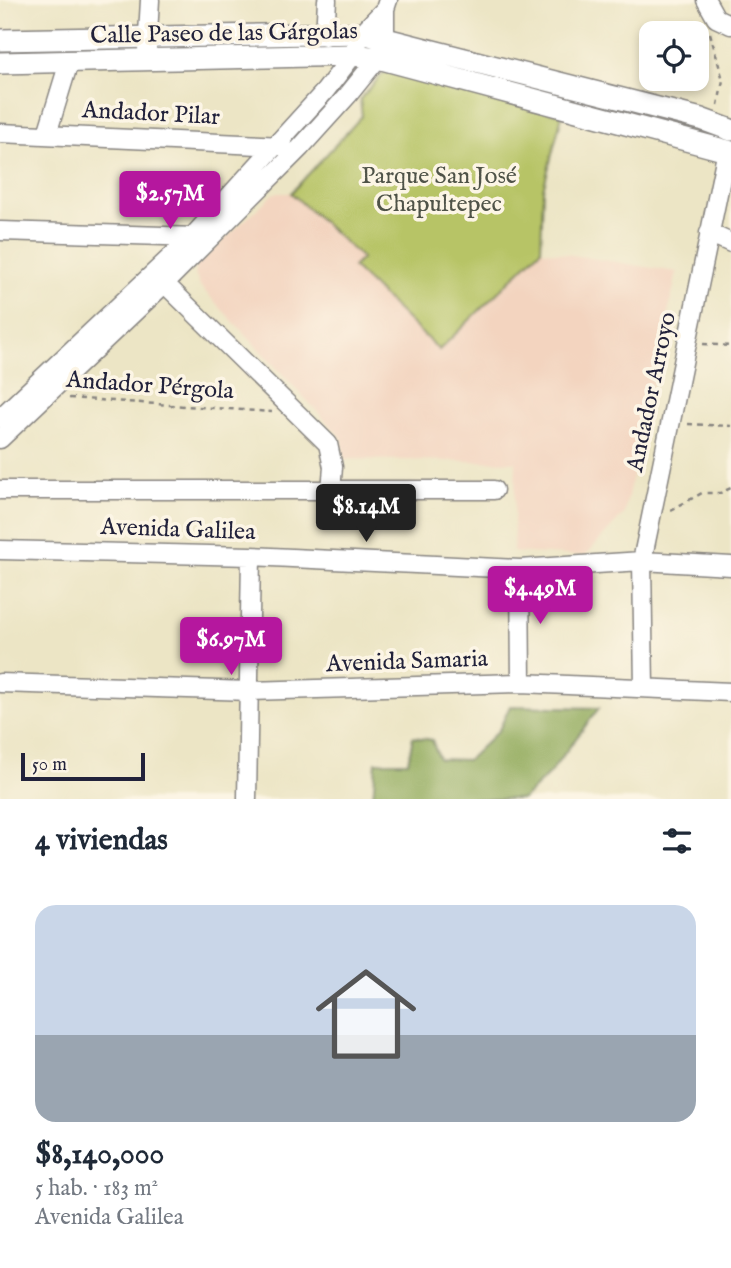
<!DOCTYPE html>
<html lang="es">
<head>
<meta charset="utf-8">
<style>
  body { margin:0; font-family:"IM FELL English",serif; background:#f2f2f3; color:#1f2937; height:100vh; display:flex; flex-direction:column; font-size:26px; white-space:nowrap }
  * { box-sizing:border-box; margin:0 }
  p { font-size:23px; color:#747a83 }
  .icon { flex:none; width:38px; height:38px; fill:none; stroke:currentColor; stroke-width:2; stroke-linecap:round; stroke-linejoin:round }
  .map { position:relative; height:799px; overflow:hidden }
  .details { display:flex; flex-direction:column; background:#fff; flex:1 }
  .details>* { flex:none }
  .fabs { position:absolute; left:639px; top:21px; display:grid; gap:14px }
  .fabs a { display:grid; place-items:center; width:70px; height:70px; border-radius:14px; background:#fff; box-shadow:0 4px 10px #0003; font-size:35px }
  .scale { position:absolute; left:21px; bottom:18px; width:124px; box-sizing:border-box; padding-left:7px; border:4px solid #22223b; border-top:0; font-size:19px; line-height:24px; white-space:nowrap; color:#22223b; -webkit-text-stroke:5px #fcf5e5; paint-order:stroke }
  .price { position:absolute; translate:-50% -60px; padding:0 16px; border-radius:7px; background:#b5179e; color:#fff; font-size:23px; line-height:46px; filter:drop-shadow(0 2px 4px #0008) }
  .price::after { content:''; position:absolute; left:50%; top:42px; width:21px; height:16px; margin-left:-10px; background:inherit; clip-path:polygon(0 0,100% 0,50% 100%) }
  .price.current { background:#222; color:#fff }
  ul { padding:0; list-style:none }
  li { display:grid; align-content:center; gap:14px; height:371px; padding:0 35px }
  li span { display:grid; place-items:center; height:217px; border-radius:21px; color:#555 }
  li>.icon { margin-inline-start:auto }
  span .icon { width:126px; height:126px; fill:#fffc; stroke-width:1 }
  li b { font-size:30px }
  h2 { display:flex; justify-content:space-between; align-items:center; height:84px; padding:0 35px; font-size:30px }
  .map>svg:first-child { display:block }
  .built { fill:#f3d4bf }
  .green { fill:#b7c466; stroke:#6c7350; stroke-width:2 }
  .forest { fill:#91aa5b; stroke:#5a664b; stroke-width:2 }
  .lines { fill:none; stroke-linecap:round; stroke-linejoin:round }
  .minor-casing { stroke:#878480; stroke-width:21 }
  .tertiary-casing { stroke:#878480; stroke-width:24 }
  .path { stroke:#878480; stroke-width:2.5; stroke-dasharray:5 5; stroke-linecap:butt }
  .minor { stroke:#fff; stroke-width:18 }
  .tertiary { stroke:#fff; stroke-width:21 }
  .labels { text-anchor:middle; dominant-baseline:central; stroke-width:7; stroke-linejoin:round; paint-order:stroke }
  .street-label { font-size:24px; fill:#22223b; stroke:#fcf5e5 }
  .park-label { font-size:24px; fill:#4f5348; stroke:#fcf5e5 }
</style>
</head>
<body>
<div class="map">
<svg width="731" height="799" viewBox="0 0 731 799">
  <rect width="100%" height="100%" fill="#fcf5e5"/>
  <filter id="ink" filterUnits="userSpaceOnUse"><feTurbulence type="fractalNoise" baseFrequency=".0143" numOctaves="2"/><feDisplacementMap in="SourceGraphic" scale="14" xChannelSelector="R" yChannelSelector="G"/><feConvolveMatrix kernelMatrix="1 2 1 2 8 2 1 2 1" color-interpolation-filters="sRGB"/></filter>
  <filter id="wash" filterUnits="userSpaceOnUse"><feTurbulence type="fractalNoise" baseFrequency=".00686" numOctaves="4" result="noise"/><feDisplacementMap in="SourceGraphic" scale="28" xChannelSelector="R" yChannelSelector="G"/><feGaussianBlur stdDeviation="1.57" result="paint"/><feColorMatrix in="noise" values="0 0 0 0 0 0 0 0 0 0 0 0 0 0 0 0 0 1.4 0 .05"/><feComposite in="paint" operator="in"/></filter>
  <g filter="url(#wash)">
    <rect width="100%" height="100%" fill="#ece5c5"/>
    <!-- built -->
    <path class="built" d="M274 193H291L362 258 354 267 439 350 541 250 677 272 624 514 585 556 513 552 516 462 344 459 342 438 200 286 195 274 196 266Z"/>
    <!-- green -->
    <path class="green" d="M385 71 562 115 543 190 541 250 439 350 353 267 362 258 291 193 362 116 360 99Z"/>
    <!-- forest -->
    <path class="forest" d="M510 706 599 708 549 774 523 799H373L376 762H408L413 737 432 740 439 759 468 760 499 730Z"/>
  </g>
  <g filter="url(#ink)">
    <g class="lines">
      <!-- minor casing -->
      <g class="minor-casing">
        <path id="minor" d="M706 0 716 18 731 25
          M325 36 327 0
          M147 51 150 0
          M0 133 283 146
          M47 134 69 62
          M0 231 197 237
          M709 233 731 243
          M156 275 328 444 333 467 331 490
          M0 418 193 236 325 91 353 55 362 33 385 9
          M0 439 165 283 300 148 348 95 378 58 385 39V9L388 0
          M0 490H494
          M0 550 251 556 520 569 642 561 731 566
          M520 569 521 683
          M0 683 250 691 521 683 731 692
          M644 688 642 561 727 150
          M247 799 251 556"/>
      </g>
      <!-- tertiary casing -->
      <g class="tertiary-casing">
        <path id="tertiary" d="M0 40 362 33 701 119 731 130
          M0 63 353 55 378 58 731 152"/>
      </g>
      <!-- path -->
      <path class="path" d="M710 33 723 80 718 105
        M703 344 731 346
        M69 398 272 412
        M688 424 731 426
        M671 510 702 493H720L731 488"/>
      <!-- minor -->
      <use href="#minor" class="minor"/>
      <!-- tertiary -->
      <use href="#tertiary" class="tertiary"/>
    </g>
  </g>
  <g class="labels">
    <!-- street labels -->
    <g class="street-label">
      <text transform="translate(224 34) rotate(-1)">Calle Paseo de las Gárgolas</text>
      <text transform="translate(151 114) rotate(3)">Andador Pilar</text>
      <text transform="translate(150 386) rotate(4)">Andador Pérgola</text>
      <text transform="translate(652 392) rotate(-78)">Andador Arroyo</text>
      <text transform="translate(178 530) rotate(2)">Avenida Galilea</text>
      <text transform="translate(407 662) rotate(-2)">Avenida Samaria</text>
    </g>
    <!-- park labels -->
    <g class="park-label">
      <text x="439" y="176">Parque San José<tspan x="439" dy="28">Chapultepec</tspan></text>
    </g>
  </g>
</svg>
<div class="fabs">
<a><svg class="icon" aria-label="locate" viewBox="0 0 24 24"><circle cx="12" cy="12" r="6"/><path d="M12 2v4M12 18v4M2 12h4M18 12h4"/></svg></a>
</div>
<div class="scale">50 m</div>
<b class="price" style="left:170px;top:231px">$2.57M</b>
<b class="price current" style="left:366px;top:544px">$8.14M</b>
<b class="price" style="left:540px;top:626px">$4.49M</b>
<b class="price" style="left:231px;top:677px">$6.97M</b>
</div>
<section class="details">
<h2>4 viviendas<svg class="icon" aria-label="filters" viewBox="0 0 24 24"><path d="M4 7h16M4 17h16"/><circle cx="9" cy="7" r="2"/><circle cx="15" cy="17" r="2"/></svg></h2>
<ul>
<li><span style="background:linear-gradient(#c9d6e8 60%,#9aa5b1 0)"><svg class="icon" aria-label="home" viewBox="0 0 24 24"><path d="M3 11l9-7 9 7M6 9v11h12V9"/></svg></span><div><b>$8,140,000</b><p>5 hab. · 183 m²</p><p>Avenida Galilea</p></div></li>
</ul>
</section>
</body>
</html>
